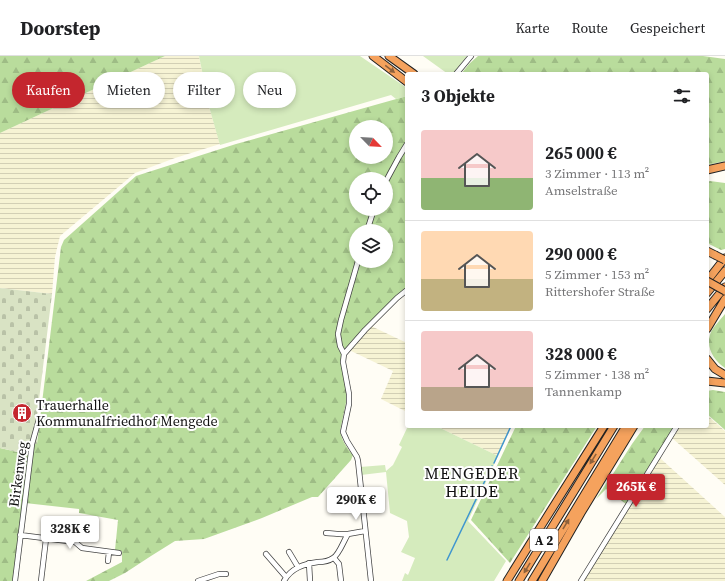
<!DOCTYPE html>
<html lang="de">
<head>
<meta charset="utf-8">
<style>
  body { margin:0; font-family:"Source Serif 4",serif; background:#f6f6f6; color:#202124; height:100vh; display:flex; flex-direction:column; font-size:15px; white-space:nowrap }
  * { box-sizing:border-box; margin:0 }
  p { font-size:13px; color:#757577 }
  .icon { flex:none; width:22px; height:22px; fill:none; stroke:currentColor; stroke-width:2; stroke-linecap:round; stroke-linejoin:round }
  .map { position:relative; flex:1; overflow:hidden }
  .side { position:absolute; left:405px; top:16px; width:304px; height:356px; display:flex; flex-direction:column; background:#fff; border-radius:4px; box-shadow:0 2px 6px #0003 }
  .side>* { flex:none }
  .hud { position:absolute; left:12px; top:16px; width:333px; height:36px; display:flex; gap:8px }
  .needle { width:26px; rotate:115deg }
  .controls { position:absolute; left:349px; top:64px; display:grid; gap:8px }
  .controls a { display:grid; place-items:center; width:44px; height:44px; border-radius:50%; background:#fff; box-shadow:0 2px 6px #0003; font-size:20px }
  .price { position:absolute; translate:-50% -34px; padding:0 9px; border-radius:4px; background:#fff; color:#222; font-size:13px; line-height:26px; filter:drop-shadow(0 1px 2px #0008) }
  .price::after { content:''; position:absolute; left:50%; top:24px; width:12px; height:9px; margin-left:-6px; background:inherit; clip-path:polygon(0 0,100% 0,50% 100%) }
  .price.selected { background:#c4262e; color:#fff }
  ul { padding:0; list-style:none }
  li { display:flex; align-items:center; gap:12px; height:100px; padding:0 16px }
  li+li { border-top:1px solid #e0e0e0 }
  li span { display:grid; place-items:center; flex:none; width:112px; height:80px; border-radius:4px; color:#555 }
  li>.icon { margin-inline-start:auto }
  span .icon { width:48px; height:48px; fill:#fffc; stroke-width:1 }
  li b { font-size:17px }
  h2 { display:flex; justify-content:space-between; align-items:center; height:48px; padding:0 16px; font-size:17px }
  .tag { padding:0 14px; border-radius:18px; background:#fff; box-shadow:0 2px 6px #0003; font-size:14px; line-height:36px }
  .tag.selected { background:#c4262e; color:#fff }
  header { display:flex; align-items:center; gap:24px; box-sizing:border-box; height:56px; padding:0 20px; background:#fff; border-bottom:1px solid #e0e0e0 }
  header strong { font-size:19px }
  nav { display:flex; gap:22px; margin-inline-start:auto; font-size:14px }
  .map>svg:first-child { display:block }
  .farmland { fill:url(#farmland-rules) }
  .grass { fill:#d5ebbd }
  .forest { fill:url(#forest-firs); fill-rule:evenodd }
  .cemetery { fill:url(#cemetery-stones) }
  .lines { fill:none; stroke-linecap:round; stroke-linejoin:round }
  .stream { stroke:#3f96cf; stroke-width:1.5 }
  .minor-casing { stroke:#444; stroke-width:6 }
  .highway-casing { stroke:#222; stroke-width:9 }
  .minor { stroke:#fff; stroke-width:4.5 }
  .highway { stroke:#f5a25d; stroke-width:7 }
  .highway-bridge-casing { stroke:#222; stroke-width:9; stroke-linecap:butt }
  .highway-bridge { stroke:#f5a25d; stroke-width:7 }
  .oneway { fill:#8e613b }
  .labels { text-anchor:middle; dominant-baseline:central; stroke-width:4; stroke-linejoin:round; paint-order:stroke }
  .shield { fill:#fff; stroke:#585858; stroke-width:1 }
  .shield-label { font-size:13px; font-weight:bold; fill:#111 }
  .poi-label { font-size:14px; fill:#111; stroke:#fff; text-anchor:start }
  .street-label { font-size:14px; fill:#111; stroke:#fff }
  .quarter-label { font-size:16px; letter-spacing:1px; fill:#111; stroke:#fff }
</style>
</head>
<body>
<header>
<strong>Doorstep</strong>
<nav><a>Karte</a><a>Route</a><a>Gespeichert</a></nav>
</header>
<div class="map">
<svg width="725" height="525" viewBox="0 0 725 525">
  <defs>
    <pattern id="farmland-rules" width="6" height="5" patternUnits="userSpaceOnUse"><rect width="6" height="5" fill="#f6f3d4"/><path d="M0 2.5h6" fill="none" stroke="#d2cfb5"/></pattern>
    <pattern id="forest-firs" width="22" height="20" patternUnits="userSpaceOnUse"><rect width="22" height="20" fill="#b9dc9c"/><path d="M5 1l3.5 6h-7zM16 11l3.5 6h-7z" fill="#9ebc85"/></pattern>
    <pattern id="cemetery-stones" width="16" height="16" patternUnits="userSpaceOnUse"><rect width="16" height="16" fill="#d9e3c4"/><path d="M2 7V4a2 2 0 0 1 4 0v3zM10 15v-3a2 2 0 0 1 4 0v3z" fill="#b9c2a7"/></pattern>
  </defs>
  <rect width="100%" height="100%" fill="#fffdf5"/>
  <!-- farmland -->
  <path class="farmland" d="M165 0H199L210 54 220 88 175 102 135 117 60 180 55 201 52 238 0 232V77Z
    M371 270 407 287V356L381 343 393 315 349 294Z
    M707 359 725 375V429L672 382 679 370H707Z
    M436 370H512L498 400Z
    M660 402 725 461V525H583Z"/>
  <!-- grass -->
  <path class="grass" d="M199 0H360L407 32V40L396 43 391 39 220 89 210 54Z
    M423 0H467L453 18H448Z
    M408 370H436L498 400 468 465 506 505 494 525H402L405 517 408 519 415 502 401 496 409 481 407 465 390 457 386 416 361 419 360 411 385 409 386 415 393 409 402 391 399 389Z"/>
  <!-- forest -->
  <path class="forest" d="M0 0H165L0 77Z
    M478 0H703L725 3V105L707 109V18H461L469 8Z
    M407 40V232C383 253 362 277 341 300L345 321 347 342 340 375C342 385 347 392 353 399L351 404 318 441H312L262 462 204 483 175 485 151 500 125 517 109 525H86L122 506V495L115 494 118 464 79 457V453L25 447 13 525H0V392L31 399 32 388H37L61 191 64 184 136 120 236 88ZM356 71H386V101H356ZM356 123H386V153H356ZM356 175H386V205H356Z
    M710 125 725 127V193L721 194 707 187V126Z
    M725 258V312C713 304 705 290 711 276 714 270 721 263 725 258Z
    M713 334 725 336V374L707 358V335Z
    M516 370H597L510 507 471 464Z
    M645 370H676L626 448 606 433 596 443 607 426 611 421 632 388Z"/>
  <!-- cemetery -->
  <path class="cemetery" d="M0 232 52 238 37 360V388H32L31 399 0 392Z"/>
  <g class="lines">
    <!-- stream -->
    <path class="stream" d="M494 407 511 370
      M447 504 492 410"/>
    <!-- minor casing -->
    <g class="minor-casing">
      <path id="minor" d="M456 18 471 0
        M386 125 399 101 407 88
        M367 175 374 153
        M344 298 340 290 338 278 341 264 358 205
        M326 477C333 477 340 479 348 478
        M20 479 75 486 82 492 119 497
        M289 496 298 511
        M266 498 286 521
        M334 502 339 508 341 525
        M108 505 109 496
        M309 507 310 525
        M15 525 32 388 39 363
        M41 525 46 483
        M198 525 219 518H226
        M284 525C291 512 304 508 318 506 323 506 329 505 333 502 339 499 344 484 348 478L365 475
        M371 525 358 405 357 401 347 385 343 376 349 348V338L343 306 344 298 365 274 397 242 407 234
        M581 525 677 370"/>
    </g>
    <!-- highway casing -->
    <g class="highway-casing">
      <path id="highway" d="M373 0 407 26
        M389 0 414 18
        M707 114 725 110
        M707 195 715 199
        M707 225 725 202
        M707 237 725 215
        M707 253 725 231
        M707 273 725 243
        M707 303 715 313 725 319
        M707 325 725 327
        M507 525 543 467 604 370
        M519 525 614 370
        M532 525 626 370
        M542 525 581 457 634 370"/>
    </g>
    <!-- minor -->
    <use href="#minor" class="minor"/>
    <!-- highway -->
    <use href="#highway" class="highway"/>
    <!-- highway-bridge casing -->
    <g class="highway-bridge-casing">
      <path id="highway-bridge" d="M715 199 725 204
        M707 225 725 235"/>
    </g>
    <!-- highway-bridge -->
    <use href="#highway-bridge" class="highway-bridge"/>
  </g>
  <!-- one-way arrows -->
  <defs><path id="oneway-solid" d="M-6-.8H1V-3.2L6.5 0L1 3.2V.8H-6Z"/></defs>
  <g class="oneway">
    <use href="#oneway-solid" transform="translate(390 13) rotate(37)"/>
    <use href="#oneway-solid" transform="translate(593 403) rotate(122)"/>
    <use href="#oneway-solid" transform="translate(566 468) rotate(-59)"/>
    <use href="#oneway-solid" transform="translate(527 512) rotate(121)"/>
  </g>
  <!-- icons -->
  <defs>
    <g id="building-disc" transform="scale(1)"><circle r="9.5" fill="#c4262e" stroke="#fff"/><path d="M-4-6H4V6H1V3H-1V6H-4ZM-2.5-4.3h1.7v1.8h-1.7ZM.8-4.3h1.7v1.8H.8ZM-2.5-1h1.7V.8h-1.7ZM.8-1h1.7V.8H.8Z" fill="#fff"/></g>
  </defs>
  <g fill-rule="evenodd">
    <use href="#building-disc" x="22" y="357"/>
  </g>
  <g class="labels">
    <!-- shield labels -->
    <rect class="shield" x="530" y="473" width="28" height="22" rx="3"/>
    <g class="shield-label">
      <text x="544" y="484">A 2</text>
    </g>
    <!-- poi labels -->
    <g class="poi-label">
      <text x="36" y="349">Trauerhalle<tspan x="36" dy="16">Kommunalfriedhof Mengede</tspan></text>
    </g>
    <!-- street labels -->
    <g class="street-label">
      <text transform="translate(18 418) rotate(-82)">Birkenweg</text>
    </g>
    <!-- quarter labels -->
    <g class="quarter-label">
      <text x="472" y="417">MENGEDER<tspan x="472" dy="18">HEIDE</tspan></text>
    </g>
  </g>
</svg>
<div class="controls">
<a><svg class="needle" viewBox="-14 -14 28 28"><path d="M0-13l5 13h-10z" fill="#e53935"/><path d="M0 13l5-13h-10z" fill="#757577"/></svg></a>
<a><svg class="icon" aria-label="locate" viewBox="0 0 24 24"><circle cx="12" cy="12" r="6"/><path d="M12 2v4M12 18v4M2 12h4M18 12h4"/></svg></a>
<a><svg class="icon" aria-label="layers" viewBox="0 0 24 24"><path d="M12 4l9 5-9 5-9-5zM3 14l9 5 9-5"/></svg></a>
</div>
<b class="price selected" style="left:636px;top:452px">265K €</b>
<b class="price" style="left:356px;top:465px">290K €</b>
<b class="price" style="left:70px;top:494px">328K €</b>
<div class="hud">
<a class="tag selected">Kaufen</a>
<a class="tag">Mieten</a>
<a class="tag">Filter</a>
<a class="tag">Neu</a>
</div>
<section class="side">
<h2>3 Objekte<svg class="icon" aria-label="filters" viewBox="0 0 24 24"><path d="M4 7h16M4 17h16"/><circle cx="9" cy="7" r="2"/><circle cx="15" cy="17" r="2"/></svg></h2>
<ul>
<li><span style="background:linear-gradient(#f6c9c9 60%,#8fb573 0)"><svg class="icon" aria-label="home" viewBox="0 0 24 24"><path d="M3 11l9-7 9 7M6 9v11h12V9"/></svg></span><div><b>265 000 €</b><p>3 Zimmer · 113 m²</p><p>Amselstraße</p></div></li>
<li><span style="background:linear-gradient(#ffd9b3 60%,#c2b280 0)"><svg class="icon" aria-label="home" viewBox="0 0 24 24"><path d="M3 11l9-7 9 7M6 9v11h12V9"/></svg></span><div><b>290 000 €</b><p>5 Zimmer · 153 m²</p><p>Rittershofer Straße</p></div></li>
<li><span style="background:linear-gradient(#f6c9c9 70%,#b9a48a 0)"><svg class="icon" aria-label="home" viewBox="0 0 24 24"><path d="M3 11l9-7 9 7M6 9v11h12V9"/></svg></span><div><b>328 000 €</b><p>5 Zimmer · 138 m²</p><p>Tannenkamp</p></div></li>
</ul>
</section>
</div>
</body>
</html>
